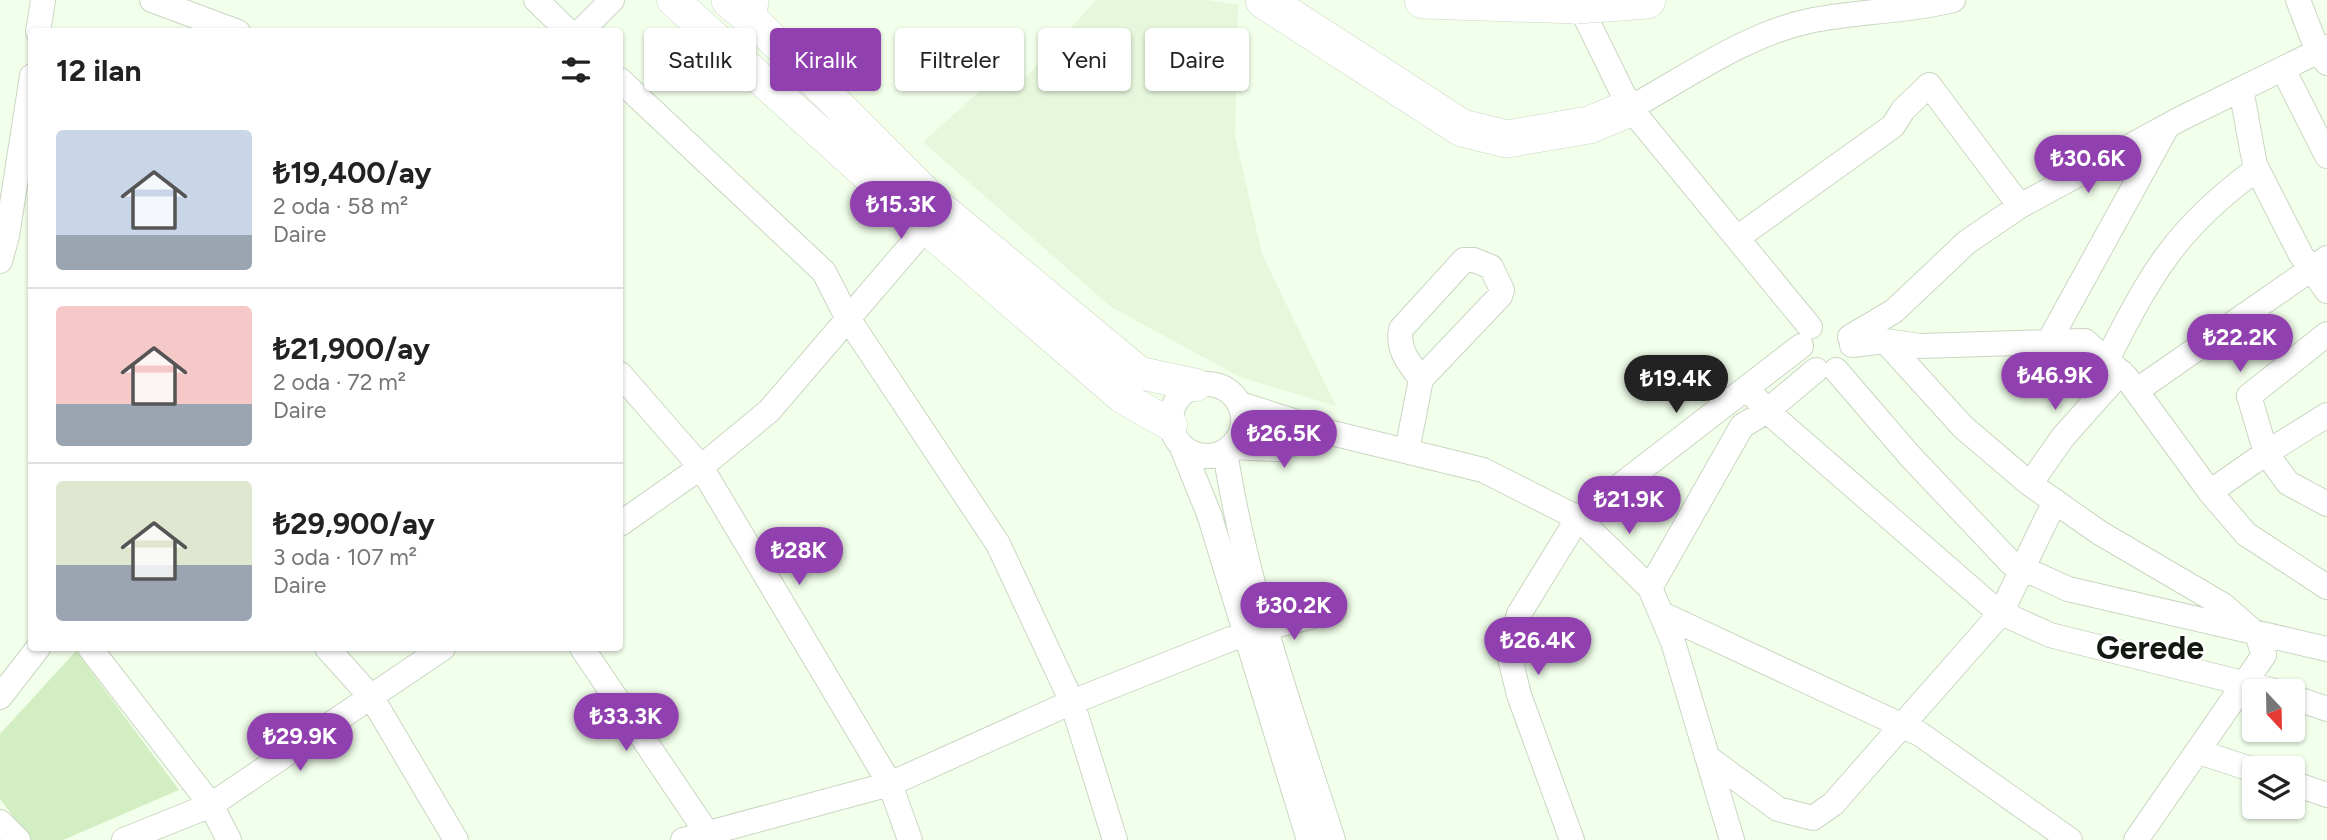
<!DOCTYPE html>
<html lang="tr">
<head>
<meta charset="utf-8">
<style>
  body { margin:0; font-family:Figtree,sans-serif; background:#f6f6f6; color:#222; height:100vh; display:flex; flex-direction:column; font-size:26px; white-space:nowrap }
  * { box-sizing:border-box; margin:0 }
  p { font-size:23px; color:#767676 }
  .icon { flex:none; width:38px; height:38px; fill:none; stroke:currentColor; stroke-width:2; stroke-linecap:round; stroke-linejoin:round }
  .map { position:relative; flex:1; overflow:hidden }
  .side { position:absolute; left:28px; top:28px; width:595px; height:623px; display:flex; flex-direction:column; background:#fff; border-radius:7px; box-shadow:0 2px 5px #0004 }
  .side>* { flex:none }
  .top-card { position:absolute; left:644px; top:28px; width:665px; height:63px; display:flex; gap:14px }
  .needle { width:46px; rotate:158deg }
  .controls { position:absolute; left:2242px; top:679px; display:grid; gap:14px }
  .controls a { display:grid; place-items:center; width:63px; height:63px; border-radius:7px; background:#fff; box-shadow:0 2px 5px #0004; font-size:35px }
  .price { position:absolute; translate:-50% -60px; padding:0 16px; border-radius:24px; background:#9140af; color:#fff; font-size:23px; line-height:46px; filter:drop-shadow(0 2px 4px #0008) }
  .price::after { content:''; position:absolute; left:50%; top:42px; width:21px; height:16px; margin-left:-10px; background:inherit; clip-path:polygon(0 0,100% 0,50% 100%) }
  .price.active { background:#222; color:#fff }
  ul { padding:0; list-style:none }
  li { display:flex; align-items:center; gap:21px; height:175px; padding:0 28px }
  li+li { border-top:2px solid #e0e0e0 }
  li span { display:grid; place-items:center; flex:none; width:196px; height:140px; border-radius:7px; color:#555 }
  li>.icon { margin-inline-start:auto }
  span .icon { width:84px; height:84px; fill:#fffc; stroke-width:1 }
  li b { font-size:30px }
  h2 { display:flex; justify-content:space-between; align-items:center; height:84px; padding:0 28px; font-size:30px }
  .tag { padding:0 24px; border-radius:7px; background:#fff; box-shadow:0 2px 5px #0004; font-size:24px; line-height:63px }
  .tag.active { background:#9140af; color:#fff }
  .map>svg:first-child { display:block }
  .built { fill:#e6f7dc }
  .green { fill:#d3eec2 }
  .lines { fill:none; stroke-linecap:round; stroke-linejoin:round }
  .minor-casing { stroke:#cad6c3; stroke-width:26 }
  .major-casing { stroke:#cad6c3; stroke-width:33 }
  .highway-casing { stroke:#cad6c3; stroke-width:38 }
  .minor { stroke:#fff; stroke-width:24 }
  .major { stroke:#fff; stroke-width:32 }
  .highway { stroke:#fff; stroke-width:37 }
  .highway-bridge-casing { stroke:#cad6c3; stroke-width:38; stroke-linecap:butt }
  .highway-bridge { stroke:#fff; stroke-width:37 }
  .labels { text-anchor:middle; dominant-baseline:central; stroke-width:5; stroke-linejoin:round; paint-order:stroke }
  .district-label { font-size:32px; font-weight:bold; fill:#141812; stroke:#fff }
</style>
</head>
<body>
<div class="map">
<svg width="2327" height="840" viewBox="0 0 2327 840">
  <rect width="100%" height="100%" fill="#f2ffeb"/>
  <!-- built -->
  <path class="built" d="M1096 0H1208L1238 5 1235 135 1262 254 1336 406 1240 377 1111 307 923 142 993 79 1027 76Z"/>
  <!-- green -->
  <path class="green" d="M76 651 179 790 63 840H31L0 799V734Z"/>
  <g class="lines">
    <!-- minor casing -->
    <g class="minor-casing">
      <path id="minor" d="M152 0 238 32
        M536 0 569 32
        M1577 0 1630 108 1810 327
        M2298 0 2318 52 2327 63
        M38 32 43 0
        M580 32 612 0
        M2283 69 2327 156
        M620 80 824 272 847 317 998 544 1072 702 1115 840
        M2241 89 2255 165 2301 255 2327 291
        M1630 108C1687 77 1745 35 1809 21 1857 11 1906 12 1953 0
        M1737 238 1893 126 1903 110 1929 85 2020 206
        M0 261 7 236 32 76
        M2327 334 2249 396 2266 453 2327 415
        M1850 337 1894 311 1967 242 2020 206 2180 119 2327 47
        M1885 341 1963 427 2030 484 2100 533 2223 605 2257 635 2264 655 2136 840
        M2049 341 2167 127
        M1852 345 1885 341 1920 346 2085 341 2126 377 2210 492 2266 453 2288 483 2327 504
        M2107 360C2151 273 2177 227 2257 169
        M1836 370 1910 456 2011 563 2068 589 2327 649
        M620 374 701 467 890 784 910 840
        M1171 420a36 36 0 1 1 72 0a36 36 0 1 1-72 0Z
        M1748 389 1767 411 1997 611 2050 635 2275 691
        M2136 391 2327 258
        M1240 404 1328 432 1483 470 1578 518 1650 588 1673 642 1732 840
        M1181 445 1209 514 1309 840
        M1230 447 1277 449 1328 432
        M1225 451C1245 584 1292 712 1333 840
        M1407 451 1421 379 1500 296 1502 290 1491 267 1474 260H1464L1401 329C1397 350 1409 363 1421 379
        M2030 484 2063 437 2121 372
        M2210 492 2246 534 2327 587
        M620 524 701 467 769 411 936 216
        M1650 588 1742 426 1767 411 1816 370
        M1662 614 1920 734 2070 840
        M90 648 211 805 229 840
        M327 648 372 698 456 840
        M582 648 707 833
        M0 697 38 648
        M2292 697 2327 709
        M2199 752 2254 770
        M1707 757 1778 809 1813 818 1833 804 2001 613 2055 501
        M2292 783 2327 795
        M0 822 18 840
        M124 840 211 805 443 648
        M683 840 890 784 1072 702 1246 633 1334 611
        M1572 840 1519 695 1508 650 1519 614 1578 518 1801 346"/>
    </g>
    <!-- major casing -->
    <g class="major-casing">
      <path id="major" d="M673 0 926 228 1122 397 1171 425
        M748 15 942 209 1140 373 1196 385"/>
    </g>
    <!-- highway casing -->
    <g class="highway-casing">
      <path id="highway" d="M730 0 748 15 750 0
        M1264 0 1462 128 1507 139 1589 125 1630 108
        M1423 0 1576 5
        M1621 2 1647 0"/>
    </g>
    <!-- minor -->
    <use href="#minor" class="minor"/>
    <!-- major -->
    <use href="#major" class="major"/>
    <!-- highway -->
    <use href="#highway" class="highway"/>
    <!-- highway-bridge casing -->
    <g class="highway-bridge-casing">
      <path id="highway-bridge" d="M1576 5 1621 2"/>
    </g>
    <!-- highway-bridge -->
    <use href="#highway-bridge" class="highway-bridge"/>
  </g>
  <g class="labels">
    <!-- district labels -->
    <g class="district-label">
      <text x="2150" y="648">Gerede</text>
    </g>
  </g>
</svg>
<div class="controls">
<a><svg class="needle" viewBox="-14 -14 28 28"><path d="M0-13l5 13h-10z" fill="#e53935"/><path d="M0 13l5-13h-10z" fill="#767676"/></svg></a>
<a><svg class="icon" aria-label="layers" viewBox="0 0 24 24"><path d="M12 4l9 5-9 5-9-5zM3 14l9 5 9-5"/></svg></a>
</div>
<b class="price" style="left:2088px;top:195px">₺30.6K</b>
<b class="price" style="left:901px;top:241px">₺15.3K</b>
<b class="price" style="left:2240px;top:374px">₺22.2K</b>
<b class="price" style="left:2055px;top:412px">₺46.9K</b>
<b class="price active" style="left:1676px;top:415px">₺19.4K</b>
<b class="price" style="left:1284px;top:470px">₺26.5K</b>
<b class="price" style="left:1629px;top:536px">₺21.9K</b>
<b class="price" style="left:799px;top:587px">₺28K</b>
<b class="price" style="left:1294px;top:642px">₺30.2K</b>
<b class="price" style="left:1538px;top:677px">₺26.4K</b>
<b class="price" style="left:626px;top:753px">₺33.3K</b>
<b class="price" style="left:300px;top:773px">₺29.9K</b>
<div class="top-card">
<a class="tag">Satılık</a>
<a class="tag active">Kiralık</a>
<a class="tag">Filtreler</a>
<a class="tag">Yeni</a>
<a class="tag">Daire</a>
</div>
<section class="side">
<h2>12 ilan<svg class="icon" aria-label="filters" viewBox="0 0 24 24"><path d="M4 7h16M4 17h16"/><circle cx="9" cy="7" r="2"/><circle cx="15" cy="17" r="2"/></svg></h2>
<ul>
<li><span style="background:linear-gradient(#c9d6e8 75%,#9aa5b1 0)"><svg class="icon" aria-label="home" viewBox="0 0 24 24"><path d="M3 11l9-7 9 7M6 9v11h12V9"/></svg></span><div><b>₺19,400/ay</b><p>2 oda · 58 m²</p><p>Daire</p></div></li>
<li><span style="background:linear-gradient(#f6c9c9 70%,#9aa5b1 0)"><svg class="icon" aria-label="home" viewBox="0 0 24 24"><path d="M3 11l9-7 9 7M6 9v11h12V9"/></svg></span><div><b>₺21,900/ay</b><p>2 oda · 72 m²</p><p>Daire</p></div></li>
<li><span style="background:linear-gradient(#dfe7d0 60%,#9aa5b1 0)"><svg class="icon" aria-label="home" viewBox="0 0 24 24"><path d="M3 11l9-7 9 7M6 9v11h12V9"/></svg></span><div><b>₺29,900/ay</b><p>3 oda · 107 m²</p><p>Daire</p></div></li>
</ul>
</section>
</div>
</body>
</html>
